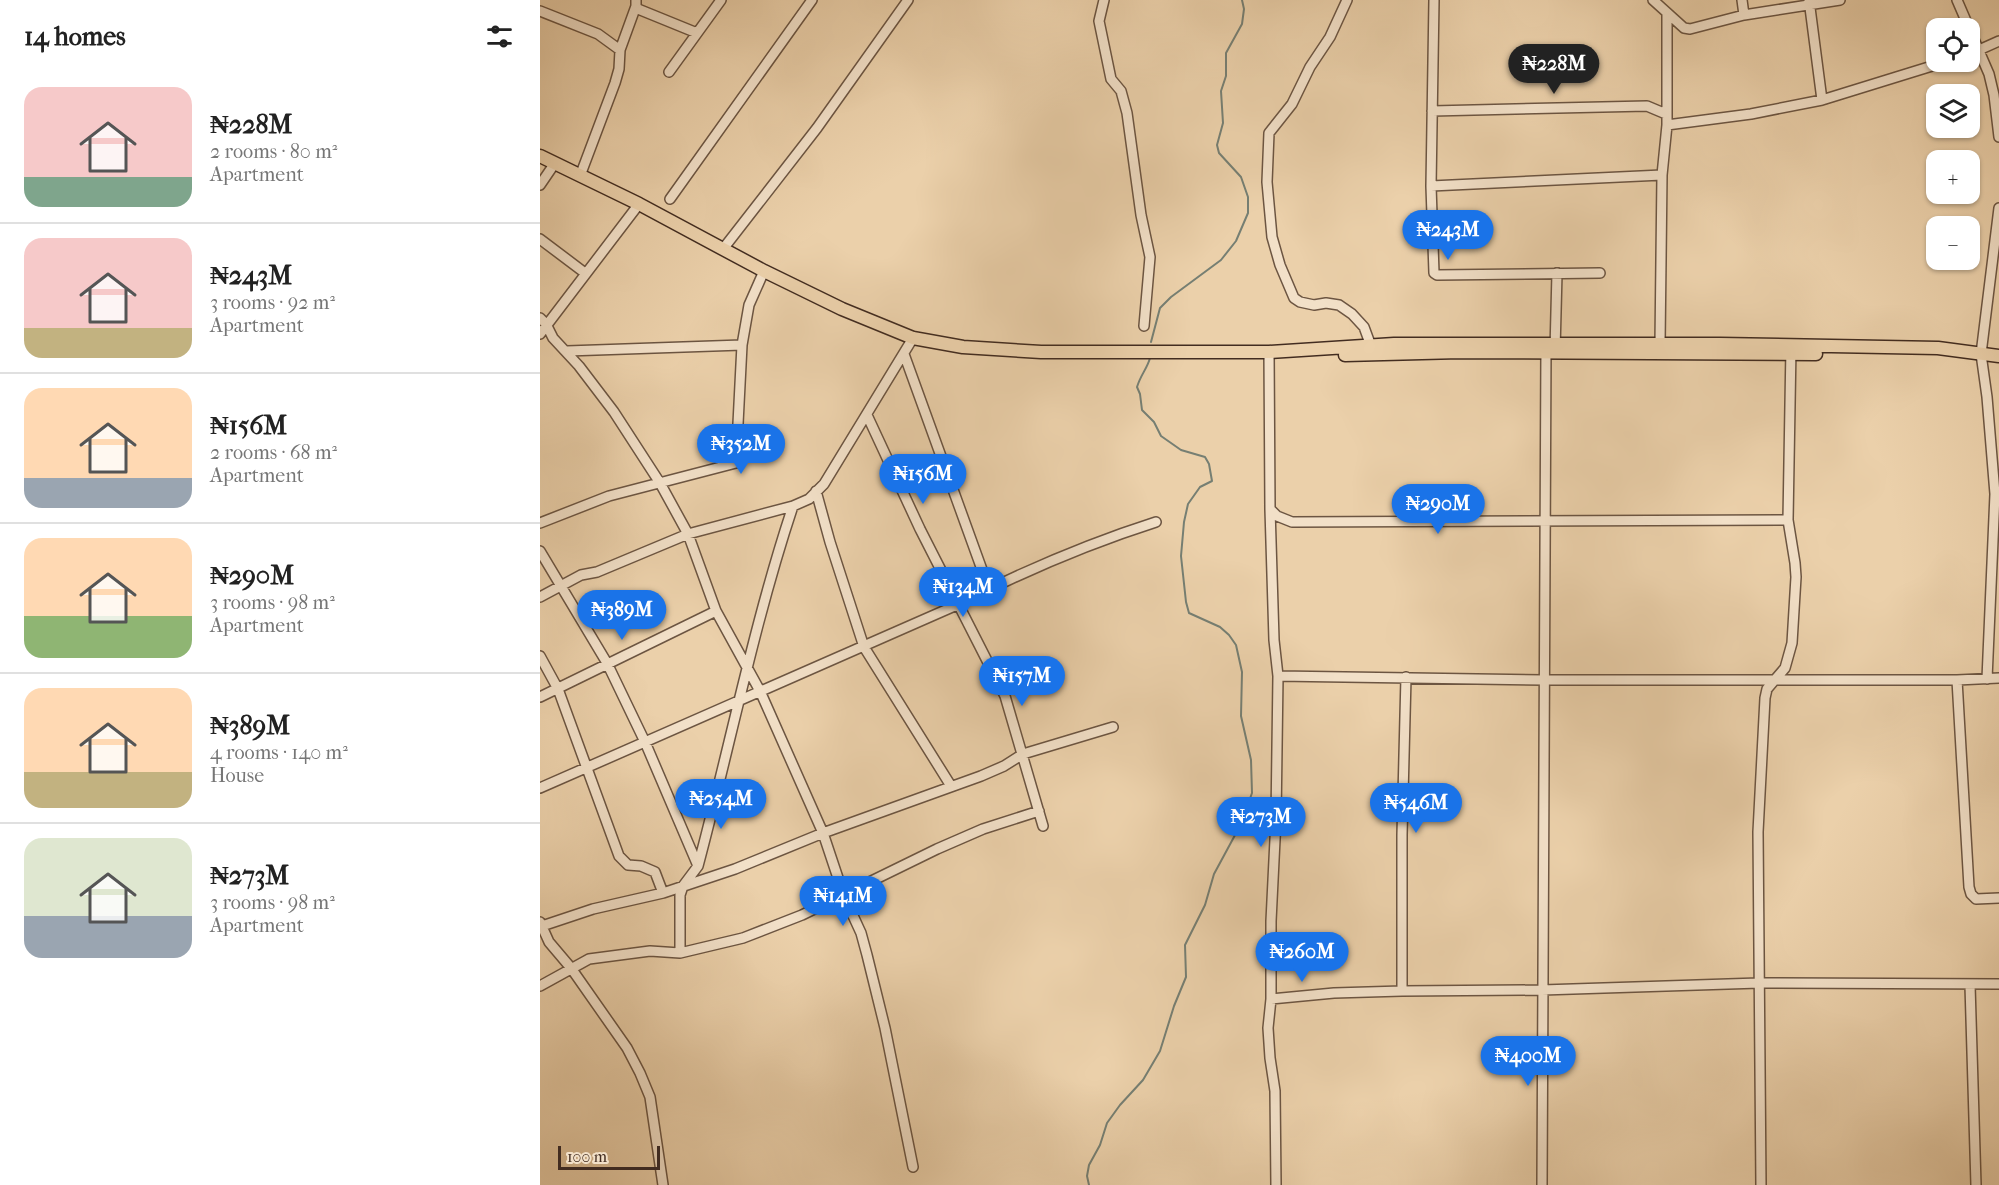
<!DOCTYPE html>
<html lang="en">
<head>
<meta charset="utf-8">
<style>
  body { margin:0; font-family:"IM FELL French Canon",serif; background:#f6f6f6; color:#222; height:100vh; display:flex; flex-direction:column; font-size:22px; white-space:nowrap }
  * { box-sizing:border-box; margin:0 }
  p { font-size:20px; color:#767676 }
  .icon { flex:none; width:33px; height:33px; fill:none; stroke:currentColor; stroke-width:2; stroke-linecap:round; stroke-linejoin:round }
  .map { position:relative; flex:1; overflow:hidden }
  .sheet { display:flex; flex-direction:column; background:#fff; width:540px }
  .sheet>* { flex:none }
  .controls { position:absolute; left:1386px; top:18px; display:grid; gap:12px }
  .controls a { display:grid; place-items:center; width:54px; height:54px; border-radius:12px; background:#fff; box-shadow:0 2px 4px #0004; font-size:30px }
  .scale { position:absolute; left:18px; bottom:15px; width:102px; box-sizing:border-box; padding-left:6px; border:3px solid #422c20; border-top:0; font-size:16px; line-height:21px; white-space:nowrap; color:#422c20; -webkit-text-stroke:4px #f2e0c8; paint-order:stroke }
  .price { position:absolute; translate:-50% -51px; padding:0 14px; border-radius:21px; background:#1a73e8; color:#fff; font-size:20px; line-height:39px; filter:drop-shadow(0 2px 3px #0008) }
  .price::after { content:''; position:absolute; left:50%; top:36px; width:18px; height:14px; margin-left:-9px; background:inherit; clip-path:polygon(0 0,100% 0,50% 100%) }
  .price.current { background:#222; color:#fff }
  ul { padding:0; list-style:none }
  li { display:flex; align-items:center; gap:18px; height:150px; padding:0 24px }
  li+li { border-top:2px solid #e0e0e0 }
  li span { display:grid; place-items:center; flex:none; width:168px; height:120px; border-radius:18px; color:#555 }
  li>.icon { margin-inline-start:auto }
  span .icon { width:72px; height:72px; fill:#fffc; stroke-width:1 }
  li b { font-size:26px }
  h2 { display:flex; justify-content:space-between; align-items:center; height:72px; padding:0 24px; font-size:26px }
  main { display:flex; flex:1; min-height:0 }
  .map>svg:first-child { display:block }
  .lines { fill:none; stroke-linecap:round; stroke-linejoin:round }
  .stream { stroke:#767f73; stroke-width:2 }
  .minor-casing { stroke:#6c5542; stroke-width:12 }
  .major-casing { stroke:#422c20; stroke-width:15 }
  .minor { stroke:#f2e0c8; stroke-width:9 }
  .major { stroke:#ebd0aa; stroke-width:12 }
</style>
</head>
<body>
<main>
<section class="sheet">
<h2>14 homes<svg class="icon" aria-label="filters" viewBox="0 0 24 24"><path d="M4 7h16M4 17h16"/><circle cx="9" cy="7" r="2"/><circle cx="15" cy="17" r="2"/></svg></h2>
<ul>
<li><span style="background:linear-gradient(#f6c9c9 75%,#7fa58c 0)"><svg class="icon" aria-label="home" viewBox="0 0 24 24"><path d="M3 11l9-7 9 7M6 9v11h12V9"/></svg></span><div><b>₦228M</b><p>2 rooms · 80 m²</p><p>Apartment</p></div></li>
<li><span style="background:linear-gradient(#f6c9c9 75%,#c2b280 0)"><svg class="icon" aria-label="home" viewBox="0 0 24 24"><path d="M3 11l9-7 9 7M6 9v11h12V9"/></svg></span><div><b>₦243M</b><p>3 rooms · 92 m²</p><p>Apartment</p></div></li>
<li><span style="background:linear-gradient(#ffd9b3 75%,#9aa5b1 0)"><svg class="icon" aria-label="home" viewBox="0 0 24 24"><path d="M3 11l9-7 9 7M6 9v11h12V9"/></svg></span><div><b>₦156M</b><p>2 rooms · 68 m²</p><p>Apartment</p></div></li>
<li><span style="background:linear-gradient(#ffd9b3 65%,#8fb573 0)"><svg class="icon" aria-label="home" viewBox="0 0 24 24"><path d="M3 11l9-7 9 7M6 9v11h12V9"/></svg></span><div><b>₦290M</b><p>3 rooms · 98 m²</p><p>Apartment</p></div></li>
<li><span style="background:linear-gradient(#ffd9b3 70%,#c2b280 0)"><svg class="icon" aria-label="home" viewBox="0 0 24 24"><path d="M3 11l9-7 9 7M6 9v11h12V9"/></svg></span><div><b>₦389M</b><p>4 rooms · 140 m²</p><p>House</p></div></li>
<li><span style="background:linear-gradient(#dfe7d0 65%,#9aa5b1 0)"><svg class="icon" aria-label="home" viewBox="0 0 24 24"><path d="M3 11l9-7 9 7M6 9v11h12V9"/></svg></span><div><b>₦273M</b><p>3 rooms · 98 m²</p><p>Apartment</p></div></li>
</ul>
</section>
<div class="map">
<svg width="1459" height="1185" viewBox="0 0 1459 1185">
  <rect width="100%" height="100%" fill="#ebd0aa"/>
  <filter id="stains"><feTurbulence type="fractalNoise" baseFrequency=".00333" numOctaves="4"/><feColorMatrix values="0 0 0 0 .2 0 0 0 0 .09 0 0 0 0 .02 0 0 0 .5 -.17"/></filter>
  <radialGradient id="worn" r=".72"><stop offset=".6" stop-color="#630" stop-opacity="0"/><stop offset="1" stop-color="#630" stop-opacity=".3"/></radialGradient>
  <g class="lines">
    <!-- stream -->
    <path class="stream" d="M611 342 620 308 631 297 681 260 696 241 708 213V197L701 177 679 153 677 145 683 123 681 91 686 76V53L702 24 704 9 702 0
      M549 1185 547 1176 549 1165 560 1145 567 1123 580 1105 603 1080 620 1051 634 1006 646 977 645 945 665 905 674 874 701 824 712 793 711 760 701 716 702 672 696 645 689 635 680 627 649 613 646 602 641 556 644 522 648 504 660 487 672 481 669 464 665 457 641 450 621 436 614 422 602 410 600 394 597 387C601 374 607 369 610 358"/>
    <!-- minor casing -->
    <g class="minor-casing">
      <path id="minor" d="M564 0 559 21 571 79 581 91 587 113 601 215 610 257 604 326
        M807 0 790 37 770 67 752 104 729 133 727 182 732 237 740 265 754 298 760 302 774 305 786 303 799 305 812 314 824 327 831 346
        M894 0 891 186 894 273 897 275 1060 273
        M1113 0 1144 28 1150 29 1204 15 1300 0
        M1202 0 1204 15
        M1269 0 1282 100
        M1417 0 1449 74 1454 95 1459 137
        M96 6 98 9 157 33
        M0 11 58 34 80 50 79 69 75 83 40 176
        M80 50 96 6V0
        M1430 54 1459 41
        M129 72 181 0
        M892 111 1107 106 1126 114
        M1127 125 1211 114 1282 100 1405 62
        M0 185 15 163
        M891 186 1122 175
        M130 199 272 0
        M0 239 45 273
        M183 249 277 128 368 0
        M0 318 6 324 13 338 39 366 74 412 120 483 148 534 176 611 220 691 283 833 304 896 321 933 327 955 345 1028 373 1167
        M0 334 99 204
        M1120 344 1122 175 1127 125V14
        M1015 350 1017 273
        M27 351 202 345
        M729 352 730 509 737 516 752 522 1248 520
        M364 354 449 589
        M327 415 380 529 465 696 503 826
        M276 491 290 542 324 647 411 786
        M730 509 734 640 738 676 736 819 731 921V999L728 1028 730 1058 735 1091 736 1185
        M0 523 69 496 196 463 202 345 209 305 224 271
        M0 551 67 663 105 742 158 866
        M0 597 41 575 57 572 148 534 253 506 269 499 284 484 373 338
        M0 656 18 689 79 856 88 865 101 866 115 872 123 893
        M738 676 1003 680H1417L1459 678
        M1447 679 1455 494 1447 397 1441 354 1459 208
        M1417 680 1429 887 1431 894 1436 899 1459 898
        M0 697 176 611
        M0 788 417 605C482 572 547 544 616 522
        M0 922 9 942 31 968 87 1048 100 1073 110 1097 123 1185
        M2 926 53 909 123 893 195 869 283 833 441 776 464 766 483 754 573 727
        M140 953V895L143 886 158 866C190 746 214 623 253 506
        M1430 985 1436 1185
        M0 986 49 959 110 951 140 953 203 938 262 915 397 849 443 829 499 811
        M862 991V835L866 677
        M731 999 794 993 862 991 1002 990 1219 983 1459 984
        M1002 1185 1006 347
        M1221 1185 1218 832 1225 698 1227 689 1245 668 1252 643 1256 577 1255 563 1248 520 1251 347"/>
    </g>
    <!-- major casing -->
    <g class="major-casing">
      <path id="major" d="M0 156 99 204 224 271 302 309 373 338 423 347 501 352H729L854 344H1180L1398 348 1459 356
        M805 355 920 352 1276 354"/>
    </g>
    <!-- minor -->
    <use href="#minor" class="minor"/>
    <!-- major -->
    <use href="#major" class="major"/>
  </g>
  <rect width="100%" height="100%" filter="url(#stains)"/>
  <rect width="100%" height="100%" fill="url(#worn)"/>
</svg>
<div class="controls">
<a><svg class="icon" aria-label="locate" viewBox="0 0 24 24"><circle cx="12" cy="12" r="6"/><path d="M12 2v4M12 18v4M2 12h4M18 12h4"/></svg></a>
<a><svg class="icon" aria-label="layers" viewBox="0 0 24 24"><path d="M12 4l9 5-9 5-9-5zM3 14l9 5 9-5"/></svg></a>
<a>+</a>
<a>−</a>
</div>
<div class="scale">100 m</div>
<b class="price current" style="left:1014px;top:95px">₦228M</b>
<b class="price" style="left:908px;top:261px">₦243M</b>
<b class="price" style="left:201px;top:475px">₦352M</b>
<b class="price" style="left:383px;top:505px">₦156M</b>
<b class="price" style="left:898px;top:535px">₦290M</b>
<b class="price" style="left:423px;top:618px">₦134M</b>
<b class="price" style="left:82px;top:641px">₦389M</b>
<b class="price" style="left:482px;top:707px">₦157M</b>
<b class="price" style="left:181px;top:830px">₦254M</b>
<b class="price" style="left:876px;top:834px">₦546M</b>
<b class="price" style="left:721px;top:848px">₦273M</b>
<b class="price" style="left:303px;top:927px">₦141M</b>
<b class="price" style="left:762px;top:983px">₦260M</b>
<b class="price" style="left:988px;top:1087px">₦400M</b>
</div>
</main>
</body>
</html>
